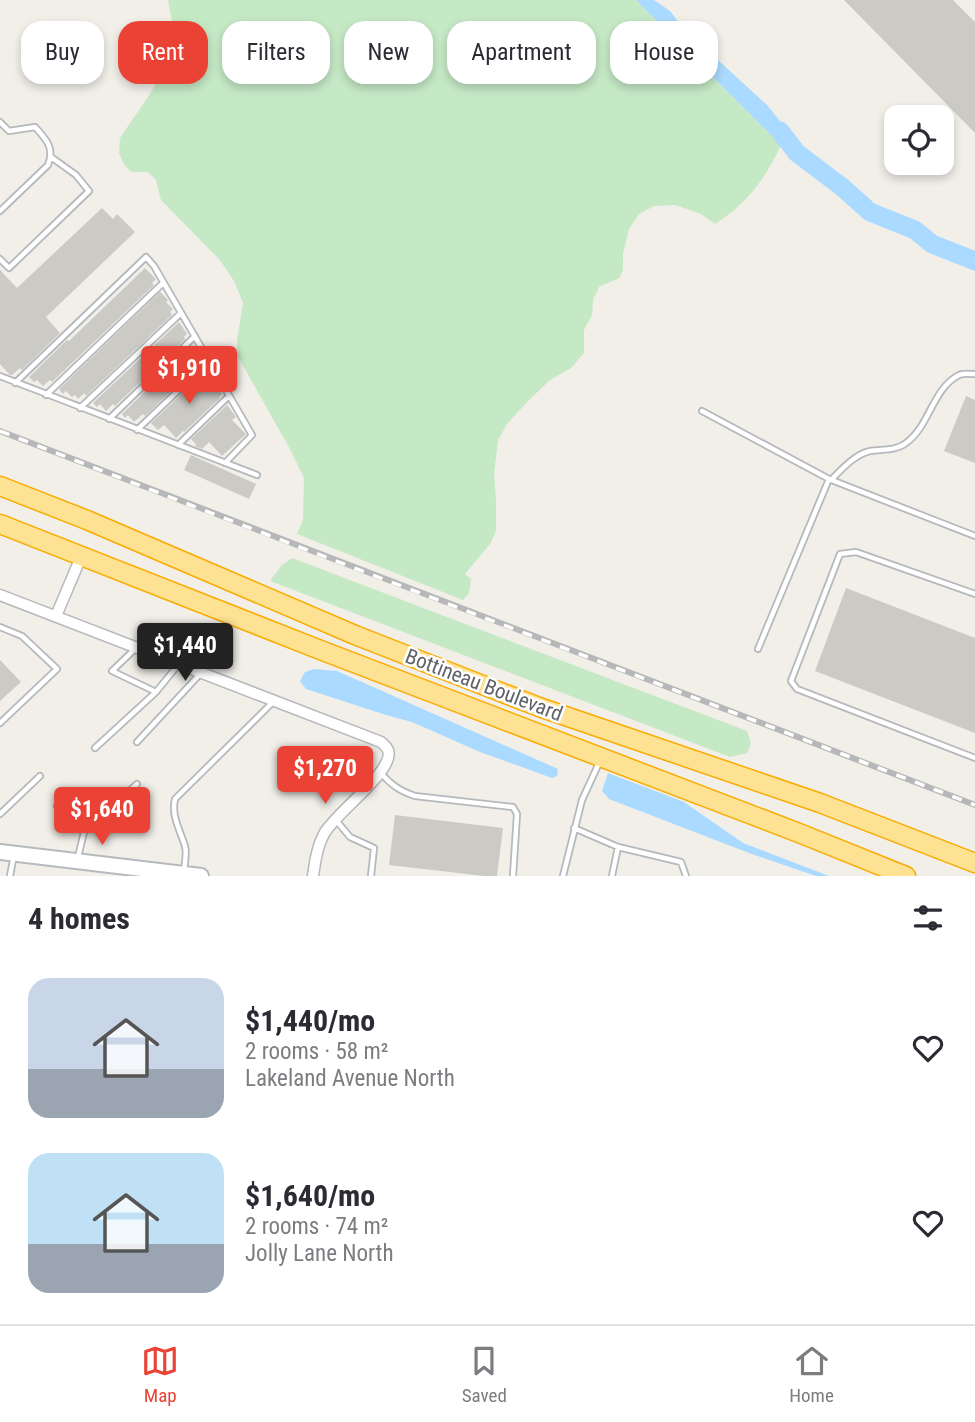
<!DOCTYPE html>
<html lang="en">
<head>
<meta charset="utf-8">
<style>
  body { margin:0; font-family:"Roboto Condensed",sans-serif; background:#f2f2f3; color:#2b2b33; height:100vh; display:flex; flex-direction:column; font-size:26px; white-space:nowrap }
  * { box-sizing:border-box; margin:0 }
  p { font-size:23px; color:#7c7c81 }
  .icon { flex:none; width:38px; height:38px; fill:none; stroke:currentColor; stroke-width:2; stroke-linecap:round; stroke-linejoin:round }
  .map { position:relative; height:876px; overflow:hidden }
  .side { display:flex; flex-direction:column; background:#fff; flex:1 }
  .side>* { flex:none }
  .banner { position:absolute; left:21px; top:21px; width:934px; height:63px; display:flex; gap:14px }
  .tools { position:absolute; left:884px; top:105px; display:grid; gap:14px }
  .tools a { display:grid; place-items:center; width:70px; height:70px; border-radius:14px; background:#fff; box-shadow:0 4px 10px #0003; font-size:35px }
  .price { position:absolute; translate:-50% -60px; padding:0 16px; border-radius:7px; background:#ea4335; color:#fff; font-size:23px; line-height:46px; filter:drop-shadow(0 2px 4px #0008) }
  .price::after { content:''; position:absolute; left:50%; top:42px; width:21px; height:16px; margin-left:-10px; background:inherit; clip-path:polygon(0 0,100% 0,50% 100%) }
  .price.active { background:#222; color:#fff }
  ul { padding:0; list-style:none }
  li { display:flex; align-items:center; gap:21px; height:175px; padding:0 28px }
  li span { display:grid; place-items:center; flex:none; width:196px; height:140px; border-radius:21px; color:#555 }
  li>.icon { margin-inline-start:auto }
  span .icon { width:84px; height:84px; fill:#fffc; stroke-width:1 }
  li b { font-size:30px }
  h2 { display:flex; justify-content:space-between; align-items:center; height:84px; padding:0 28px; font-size:30px }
  .pill { padding:0 24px; border-radius:21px; background:#fff; box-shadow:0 4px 10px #0003; font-size:24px; line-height:63px }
  .pill.active { background:#ea4335; color:#fff }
  .tab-bar { display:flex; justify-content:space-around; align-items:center; height:98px; border-top:2px solid #e1e1e2; background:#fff; font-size:19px; color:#7c7c81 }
  .tab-bar a { display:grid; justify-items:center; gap:4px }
  .tab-bar .active { color:#ea4335 }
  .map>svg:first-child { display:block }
  .green { fill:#c5e8c5 }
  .water { fill:#aadaff }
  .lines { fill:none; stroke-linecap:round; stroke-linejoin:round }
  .river { stroke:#aadaff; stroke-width:19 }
  .building { fill:#cccac5 }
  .lane-casing { stroke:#b5b8bc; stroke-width:8 }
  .street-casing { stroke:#b5b8bc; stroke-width:13 }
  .secondary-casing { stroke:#b6babf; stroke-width:18 }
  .highway-casing { stroke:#f9ab00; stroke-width:21 }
  .lane { stroke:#fff; stroke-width:4.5 }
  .street { stroke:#fff; stroke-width:10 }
  .secondary { stroke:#fff; stroke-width:14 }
  .highway { stroke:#fde293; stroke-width:18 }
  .rail-casing { stroke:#b6b7b8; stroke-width:6 }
  .rail { stroke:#fff; stroke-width:3.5; stroke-dasharray:10; stroke-linecap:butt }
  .labels { text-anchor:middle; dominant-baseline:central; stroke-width:5; stroke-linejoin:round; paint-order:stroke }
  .street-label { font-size:21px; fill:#5f6368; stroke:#fff }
</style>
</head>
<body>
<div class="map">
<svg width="975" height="876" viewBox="0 0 975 876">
  <rect width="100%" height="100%" fill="#f1efe8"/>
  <!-- green -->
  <path class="green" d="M168 0H636L781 145C765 179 748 203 715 224L701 214 675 205 654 206 639 214 629 229 623 254V270L619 278 599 287 593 300 592 315 584 330V353L571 368 550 380 527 402 507 424 498 440 494 474 496 501V531L490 544 465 574 471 579 469 593 463 600 297 534 303 520 304 478 290 449 237 355V340L243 303 234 281 219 259 161 200 156 180 148 172H132L125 166 119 153 120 138 148 97 172 56 173 27Z
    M292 558 747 731 751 743 747 753 730 757 270 581 282 565Z"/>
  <!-- water -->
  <path class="water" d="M636 0H654L670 11 683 28 767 105 793 137 795 155 781 145Z
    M314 669 337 671 558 769 557 776 552 778 480 752 412 722 386 715 306 689 300 681 305 672Z
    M608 773 684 802 743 843 829 876H816L749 853 609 799 602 791Z"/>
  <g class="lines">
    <!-- river -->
    <path class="river" d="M780 131 797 153 842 187 870 212 915 230 932 244 975 261"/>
  </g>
  <!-- building -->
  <path class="building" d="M844 0H953L975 22V133Z
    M102 208 113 219 117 214 135 232 46 317 60 333 22 370 20 368 12 375H10L0 364V270L17 288Z
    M145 268 156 279 152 283 154 285 52 382 50 380 43 386 37 380 34 382 29 377 67 340 69 341Z
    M160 292 168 300 166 302 173 309 170 312 172 315 86 396 84 393 78 399 75 395 72 397 66 391 63 394 59 389Z
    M179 322 187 334 184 337 185 339 115 406 113 404 106 411 100 404 97 407 93 403Z
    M192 345 198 351 196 353 201 358 198 361 200 363 145 416 143 414 134 422 128 415 125 418 122 414Z
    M207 370 211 374 208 377 222 394 219 397 220 398 184 432 183 431 176 438 164 425 158 430 151 423Z
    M966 396 975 400V463L944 451Z
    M227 405 236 417 232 420 246 434 222 456 209 442 202 449 195 446 196 444 191 439Z
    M191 455 256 484 249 499 184 470Z
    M846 588 975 638V733L815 671Z
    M0 660 21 682 0 701Z
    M395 815 503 828 497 876H484L389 865Z"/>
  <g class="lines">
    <!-- lane casing -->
    <g class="lane-casing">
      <path id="lane" d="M0 122 9 131 35 127C46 139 55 148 48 165L0 211
        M0 259 9 268 89 191 76 175 51 157
        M0 376 257 475
        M15 383 146 257 154 266 252 435 225 463
        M46 395 163 283
        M80 408 181 313
        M702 411 829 479 975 536
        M109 419 195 336
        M137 430 209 361
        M178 445 229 396
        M831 480C842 469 854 455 870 451 882 449 896 451 906 443 930 426 932 389 959 375 964 373 970 374 975 374
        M975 594 856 552 840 554 791 681 797 689 975 758
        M0 627 22 636 57 669 0 723
        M136 648 112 671 156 692 178 665
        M758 649 829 479
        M137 742 201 673
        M95 748 156 692
        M381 773C391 785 400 791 415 796L513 807 517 814 513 876
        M57 806 84 832
        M0 814 40 776
        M335 819 350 837 374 848 371 876
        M574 828 618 847 681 862 686 876
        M78 857 84 832 137 784
        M184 870C185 862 187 853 185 846 180 830 171 816 175 799L274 701
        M10 876 14 855
        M563 876 582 800 599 763
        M612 876 618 847"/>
    </g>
    <!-- street casing -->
    <g class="street-casing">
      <path id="street" d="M0 595 381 742C383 744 386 746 388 750 396 770 334 814 324 834 317 847 315 862 313 876
        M56 616 81 557"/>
    </g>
    <!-- secondary casing -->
    <g class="secondary-casing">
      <path id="secondary" d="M0 852 201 876"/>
    </g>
    <!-- highway casing -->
    <g class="highway-casing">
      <path id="highway" d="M0 486 87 520 355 635 539 707 820 803 975 863
        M0 524 323 651 799 833 906 876"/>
    </g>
    <!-- lane -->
    <use href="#lane" class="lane"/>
    <!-- street -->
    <use href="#street" class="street"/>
    <!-- secondary -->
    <use href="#secondary" class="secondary"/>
    <!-- highway -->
    <use href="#highway" class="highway"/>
    <!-- rail casing -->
    <g class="rail-casing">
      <path id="rail" d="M0 431C324 558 650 680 975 805"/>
    </g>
    <!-- rail -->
    <use href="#rail" class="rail"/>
  </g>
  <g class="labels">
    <!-- street labels -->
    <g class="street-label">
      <text transform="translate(484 685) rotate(21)">Bottineau Boulevard</text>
    </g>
  </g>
</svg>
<div class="tools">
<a><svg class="icon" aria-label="locate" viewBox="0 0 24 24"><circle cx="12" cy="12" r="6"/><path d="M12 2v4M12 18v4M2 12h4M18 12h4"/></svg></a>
</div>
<b class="price" style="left:189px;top:406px">$1,910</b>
<b class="price active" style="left:185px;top:683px">$1,440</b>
<b class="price" style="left:325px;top:806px">$1,270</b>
<b class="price" style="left:102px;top:847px">$1,640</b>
<div class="banner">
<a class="pill">Buy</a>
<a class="pill active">Rent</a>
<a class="pill">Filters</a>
<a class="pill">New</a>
<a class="pill">Apartment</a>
<a class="pill">House</a>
</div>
</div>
<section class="side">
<h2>4 homes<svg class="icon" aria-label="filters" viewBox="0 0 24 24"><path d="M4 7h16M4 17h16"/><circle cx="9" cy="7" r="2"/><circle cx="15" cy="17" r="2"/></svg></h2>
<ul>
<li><span style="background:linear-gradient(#c9d6e8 65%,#9aa5b1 0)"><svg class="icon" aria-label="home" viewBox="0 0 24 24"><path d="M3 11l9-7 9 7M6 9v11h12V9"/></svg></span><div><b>$1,440/mo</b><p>2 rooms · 58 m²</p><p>Lakeland Avenue North</p></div><svg class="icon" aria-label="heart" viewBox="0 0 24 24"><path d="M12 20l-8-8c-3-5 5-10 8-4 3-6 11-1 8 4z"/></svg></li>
<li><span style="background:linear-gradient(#bfe0f5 65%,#9aa5b1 0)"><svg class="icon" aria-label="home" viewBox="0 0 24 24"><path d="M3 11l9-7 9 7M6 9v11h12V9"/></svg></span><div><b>$1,640/mo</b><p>2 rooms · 74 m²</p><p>Jolly Lane North</p></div><svg class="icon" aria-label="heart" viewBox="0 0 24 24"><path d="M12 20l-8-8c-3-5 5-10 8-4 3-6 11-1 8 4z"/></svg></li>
</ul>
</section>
<nav class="tab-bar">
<a class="active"><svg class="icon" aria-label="map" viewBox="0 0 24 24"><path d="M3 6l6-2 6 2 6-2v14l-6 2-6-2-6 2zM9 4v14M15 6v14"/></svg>Map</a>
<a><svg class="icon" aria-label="saved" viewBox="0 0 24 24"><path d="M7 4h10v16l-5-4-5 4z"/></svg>Saved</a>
<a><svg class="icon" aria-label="home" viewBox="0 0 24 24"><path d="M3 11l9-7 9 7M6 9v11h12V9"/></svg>Home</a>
</nav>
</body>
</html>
